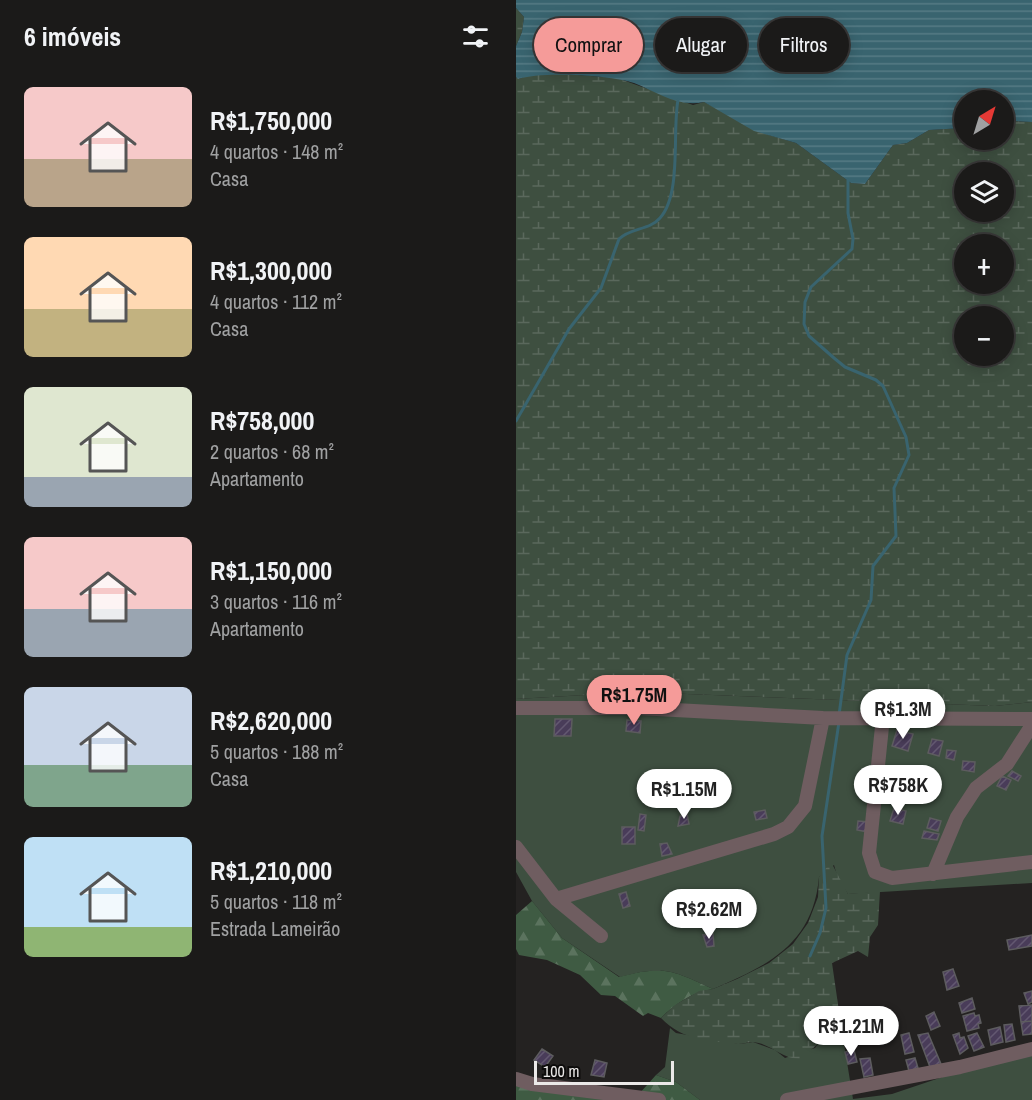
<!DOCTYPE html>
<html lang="pt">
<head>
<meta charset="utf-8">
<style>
  body { margin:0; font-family:"Archivo Narrow",sans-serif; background:#282726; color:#f1f3f6; height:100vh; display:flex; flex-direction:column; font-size:22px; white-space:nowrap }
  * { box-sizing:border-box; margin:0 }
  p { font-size:20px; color:#a0a1a2 }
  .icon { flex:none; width:33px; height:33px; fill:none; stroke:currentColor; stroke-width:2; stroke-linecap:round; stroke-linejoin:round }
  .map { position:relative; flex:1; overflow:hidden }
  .drawer { display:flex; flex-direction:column; background:#1b1a19; width:516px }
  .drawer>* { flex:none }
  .banner { position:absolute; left:18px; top:18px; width:408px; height:54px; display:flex; gap:12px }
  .needle { width:39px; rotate:38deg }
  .fabs { position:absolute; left:438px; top:90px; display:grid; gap:12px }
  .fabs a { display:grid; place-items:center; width:60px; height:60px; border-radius:50%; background:#1b1a19; box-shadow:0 3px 15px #0003,0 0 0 2px #393838; font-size:30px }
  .scale { position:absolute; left:18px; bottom:15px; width:140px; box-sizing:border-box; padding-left:6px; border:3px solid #ebe9e8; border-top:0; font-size:16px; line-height:21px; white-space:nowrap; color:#ebe9e8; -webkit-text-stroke:4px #0d0c0b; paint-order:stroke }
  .price { position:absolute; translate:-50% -51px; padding:0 14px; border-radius:21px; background:#fff; color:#222; font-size:20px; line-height:39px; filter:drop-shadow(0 2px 3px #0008) }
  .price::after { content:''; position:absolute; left:50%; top:36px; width:18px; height:14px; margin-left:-9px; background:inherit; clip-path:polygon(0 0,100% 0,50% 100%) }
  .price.current { background:#f59b99; color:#111 }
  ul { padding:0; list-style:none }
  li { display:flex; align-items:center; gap:18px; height:150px; padding:0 24px }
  li span { display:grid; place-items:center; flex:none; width:168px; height:120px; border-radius:9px; color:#555 }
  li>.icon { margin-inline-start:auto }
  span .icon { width:72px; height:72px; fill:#fffc; stroke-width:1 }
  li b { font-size:26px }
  h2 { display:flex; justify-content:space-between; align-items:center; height:72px; padding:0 24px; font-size:26px }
  .tag { padding:0 21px; border-radius:27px; background:#1b1a19; box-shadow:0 3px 15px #0003,0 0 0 2px #393838; font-size:21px; line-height:54px }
  .tag.current { background:#f59b99; color:#111 }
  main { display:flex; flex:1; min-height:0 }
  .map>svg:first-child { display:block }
  .green { fill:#3e4f40 }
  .forest { fill:url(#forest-firs) }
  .wetland { fill:url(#wetland-marsh); fill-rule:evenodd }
  .water { fill:url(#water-rules) }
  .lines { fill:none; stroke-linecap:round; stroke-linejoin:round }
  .stream { stroke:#39646f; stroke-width:3 }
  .building { fill:url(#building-hatch); stroke:#5d5c5f; stroke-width:1.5 }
  .minor { stroke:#6f5d60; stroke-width:14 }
</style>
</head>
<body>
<main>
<section class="drawer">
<h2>6 imóveis<svg class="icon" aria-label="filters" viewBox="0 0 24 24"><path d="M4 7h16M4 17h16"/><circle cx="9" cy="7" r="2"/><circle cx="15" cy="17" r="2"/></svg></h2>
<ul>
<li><span style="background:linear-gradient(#f6c9c9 60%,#b9a48a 0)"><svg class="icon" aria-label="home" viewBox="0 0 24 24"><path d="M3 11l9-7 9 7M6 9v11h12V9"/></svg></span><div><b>R$1,750,000</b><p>4 quartos · 148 m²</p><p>Casa</p></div></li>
<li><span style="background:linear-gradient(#ffd9b3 60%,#c2b280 0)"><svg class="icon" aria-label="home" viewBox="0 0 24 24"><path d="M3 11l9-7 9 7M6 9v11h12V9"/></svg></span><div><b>R$1,300,000</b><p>4 quartos · 112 m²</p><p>Casa</p></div></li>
<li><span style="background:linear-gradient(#dfe7d0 75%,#9aa5b1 0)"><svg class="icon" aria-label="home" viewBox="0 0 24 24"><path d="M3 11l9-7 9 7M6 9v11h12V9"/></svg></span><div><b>R$758,000</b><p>2 quartos · 68 m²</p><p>Apartamento</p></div></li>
<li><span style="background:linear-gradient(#f6c9c9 60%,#9aa5b1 0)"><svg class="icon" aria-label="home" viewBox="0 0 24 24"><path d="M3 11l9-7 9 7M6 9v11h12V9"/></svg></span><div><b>R$1,150,000</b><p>3 quartos · 116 m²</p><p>Apartamento</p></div></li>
<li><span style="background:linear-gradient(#c9d6e8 65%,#7fa58c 0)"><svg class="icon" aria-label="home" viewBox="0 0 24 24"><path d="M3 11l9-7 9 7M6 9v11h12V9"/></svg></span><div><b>R$2,620,000</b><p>5 quartos · 188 m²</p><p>Casa</p></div></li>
<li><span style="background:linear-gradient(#bfe0f5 75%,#8fb573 0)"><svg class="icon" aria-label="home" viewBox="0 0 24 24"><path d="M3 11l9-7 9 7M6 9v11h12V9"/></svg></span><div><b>R$1,210,000</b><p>5 quartos · 118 m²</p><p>Estrada Lameirão</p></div></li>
</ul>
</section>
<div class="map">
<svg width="516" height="1100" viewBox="0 0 516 1100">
  <defs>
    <pattern id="forest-firs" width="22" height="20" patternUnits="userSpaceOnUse" patternTransform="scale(1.5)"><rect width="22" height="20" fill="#3f5b43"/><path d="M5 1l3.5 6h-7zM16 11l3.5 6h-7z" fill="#5b735e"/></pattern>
    <pattern id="wetland-marsh" width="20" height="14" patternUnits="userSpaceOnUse" patternTransform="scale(1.5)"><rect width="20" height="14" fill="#3e4f40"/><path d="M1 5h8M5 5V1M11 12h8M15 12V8" fill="none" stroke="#5a685c"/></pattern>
    <pattern id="water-rules" width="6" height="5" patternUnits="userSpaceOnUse" patternTransform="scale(1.5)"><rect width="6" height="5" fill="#39646f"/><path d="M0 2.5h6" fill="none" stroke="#567a84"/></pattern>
    <pattern id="building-hatch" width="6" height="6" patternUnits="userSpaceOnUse" patternTransform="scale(1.5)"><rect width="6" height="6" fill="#493c59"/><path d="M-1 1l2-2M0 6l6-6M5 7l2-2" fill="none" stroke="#635871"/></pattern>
  </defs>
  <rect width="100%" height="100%" fill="#242221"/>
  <!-- green -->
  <path class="green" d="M120 692 479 706 516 702V883L332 894 322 879 318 865 303 877C297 944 253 965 197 989 155 970 149 965 104 977L46 938 16 901 0 872V699Z
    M325 1025 337 1099 376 1094 468 1063 516 1054V1100H184L160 1082 140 1075 149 1067 154 1028 160 1033 224 1044 237 1042 259 1050 269 1058 299 1048 307 1038Z"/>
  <!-- forest -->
  <path class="forest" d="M16 901 46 938 103 977C149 965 155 970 197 989 176 992 159 1004 145 1018L132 1013 127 1016 99 996 85 995 64 975 31 960 3 955 0 949V915Z
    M140 1075 160 1082 184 1100H0V1086L123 1094Z"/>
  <!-- wetland -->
  <path class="wetland" d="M0 8 8 17 6 32 0 46Z
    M35 73 101 78 177 105 188 102 253 135 280 143 335 183 349 184 377 145 391 143 413 130 448 128V140H488V124L496 121 516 122V702L479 706 120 692 0 699V77L3 79 12 75ZM448 172H488V212H448ZM448 244H488V284H448ZM448 316H488V356H448Z
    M315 862 332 894 364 891 362 925 354 937 352 957 342 951 316 963 325 1025 284 1059C263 1058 256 1044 237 1042 232 1042 227 1044 222 1044 192 1040 167 1041 145 1018L159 1005 183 991 197 989 221 979 253 963 277 944 292 923 302 897 303 877Z"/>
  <!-- water -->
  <path class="water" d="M0 0H516V122L497 121 488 124V100H448V128L413 130 391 143 377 145 349 184 335 183 280 143 238 131 188 102C163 108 141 92 118 83 96 75 24 71 2 79L0 77V46L6 32 8 17 0 8Z"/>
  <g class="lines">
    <!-- stream -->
    <path class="stream" d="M0 421 53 329 85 288 103 239C114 228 134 230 144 218 166 194 156 131 162 100
      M323 715 331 655 355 600 357 566 380 536 378 488 393 455 390 437 367 386 360 380 329 367 318 358 293 336 288 324 289 302 295 287 336 249 337 239 332 213V180
      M294 956 304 933 310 908 306 836 323 722"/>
  </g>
  <!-- building -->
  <path class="building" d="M39 719H56L55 736H38Z
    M111 720 125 721 124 733 110 731Z
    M381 730 397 734 392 751 376 746Z
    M416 739 427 741 423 756 412 753Z
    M431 750 440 751 438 760 430 758Z
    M447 761 459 762 458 772 446 770Z
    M496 771 505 776 502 781 492 776Z
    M486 776 495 780 490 790 481 786Z
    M378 808 390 811 387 824 374 821Z
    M249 810 251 818 240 820 238 812Z
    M124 814 130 815 128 831 122 830Z
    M171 814 173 824 162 826 164 816Z
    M414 818 425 821 422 831 411 828Z
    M342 821 353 822 352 832 341 830Z
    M106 827H119V844H106Z
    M408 831 423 834 421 840 406 838Z
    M151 843 156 854 146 856 144 844Z
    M110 892 114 906 107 908 103 894Z
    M197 934 198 946 191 947 187 935Z
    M516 935V946L493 950 491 940Z
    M437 969 443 986 431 990 427 972Z
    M516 991V1002L512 1004 508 993Z
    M456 998 459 1009 446 1013 443 1003Z
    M516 1005V1021L505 1022 503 1006Z
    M418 1012 424 1026 415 1030 410 1016Z
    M458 1013 459 1016 463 1015 465 1023 462 1024 463 1028 451 1031 447 1016Z
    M516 1021V1034L507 1035 505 1022Z
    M496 1024 499 1040 490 1042 488 1025Z
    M484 1027 487 1042 475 1045 472 1030Z
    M393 1033 398 1052 389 1054 385 1035Z
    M412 1033 425 1064 414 1067 402 1035Z
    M443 1033 444 1038 448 1037 452 1048 444 1054 437 1035Z
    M461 1033 468 1047 458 1051 452 1036Z
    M26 1049 37 1056 29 1067 18 1060Z
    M338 1050 341 1062 332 1064 329 1052Z
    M354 1058 357 1075 348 1077 344 1059Z
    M399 1058 402 1068 393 1071 390 1060Z
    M79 1060 91 1063 88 1077 75 1075Z"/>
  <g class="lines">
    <!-- minor -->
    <path class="minor" d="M0 708H122L307 718 516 719
      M367 717 353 853 359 872 376 878 516 862
      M0 847 40 899 85 936
      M417 874 441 817 460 788 491 764 516 725
      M40 899 258 834 272 827 289 806 307 718
      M0 1079 16 1084 143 1100
      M271 1100 444 1067 516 1049"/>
  </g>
</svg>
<div class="fabs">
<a><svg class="needle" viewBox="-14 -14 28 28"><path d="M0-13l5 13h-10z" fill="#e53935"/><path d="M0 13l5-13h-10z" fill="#a0a1a2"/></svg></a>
<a><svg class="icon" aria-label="layers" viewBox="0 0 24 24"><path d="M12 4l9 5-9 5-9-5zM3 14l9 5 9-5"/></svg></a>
<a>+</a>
<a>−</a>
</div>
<div class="scale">100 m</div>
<b class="price current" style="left:118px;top:726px">R$1.75M</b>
<b class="price" style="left:387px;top:740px">R$1.3M</b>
<b class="price" style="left:382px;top:816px">R$758K</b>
<b class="price" style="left:168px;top:820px">R$1.15M</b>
<b class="price" style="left:193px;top:940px">R$2.62M</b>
<b class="price" style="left:335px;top:1057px">R$1.21M</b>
<div class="banner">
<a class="tag current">Comprar</a>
<a class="tag">Alugar</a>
<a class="tag">Filtros</a>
</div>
</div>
</main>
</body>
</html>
